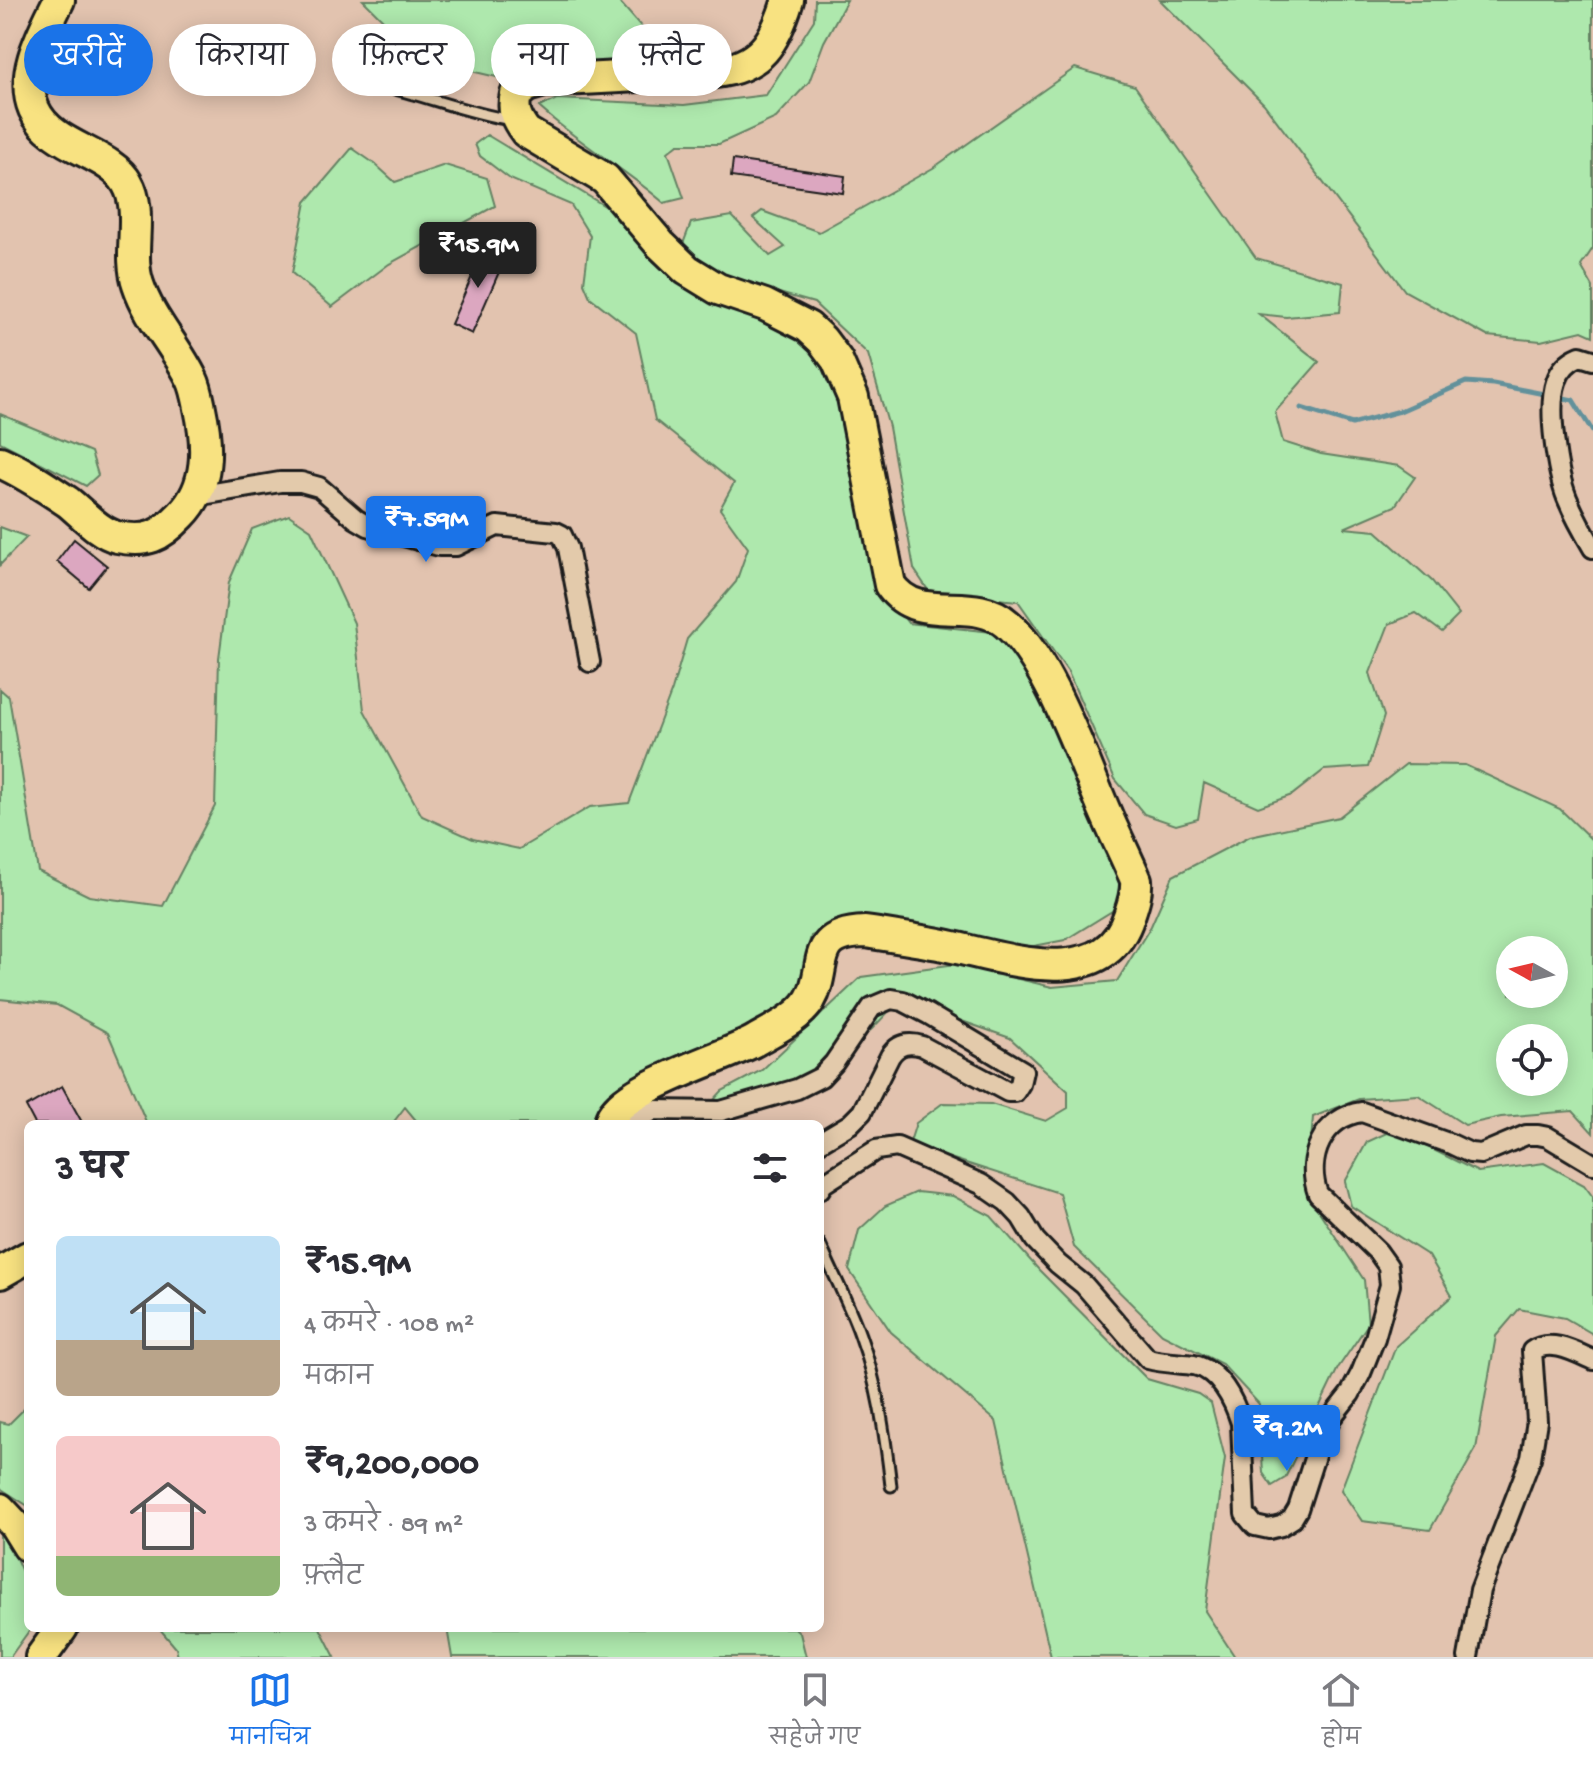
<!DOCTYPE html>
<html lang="hi">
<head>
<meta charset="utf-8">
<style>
  body { margin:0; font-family:"Gochi Hand","Playpen Sans Deva",sans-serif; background:#f7f7f7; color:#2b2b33; height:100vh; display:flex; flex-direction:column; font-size:30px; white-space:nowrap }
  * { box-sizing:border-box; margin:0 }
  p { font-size:26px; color:#7c7c81 }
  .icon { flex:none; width:44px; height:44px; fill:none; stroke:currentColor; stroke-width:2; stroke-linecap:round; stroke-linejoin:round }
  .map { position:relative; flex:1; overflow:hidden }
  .side { position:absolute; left:24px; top:1120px; width:800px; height:512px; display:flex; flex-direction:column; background:#fff; border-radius:12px; box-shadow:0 4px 20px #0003 }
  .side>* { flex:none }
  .guide { position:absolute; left:24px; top:24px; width:800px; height:72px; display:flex; gap:16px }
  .needle { width:52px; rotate:278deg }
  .buttons { position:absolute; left:1496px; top:936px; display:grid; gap:16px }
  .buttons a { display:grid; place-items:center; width:72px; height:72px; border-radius:50%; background:#fff; box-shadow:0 4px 20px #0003; font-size:40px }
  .price { position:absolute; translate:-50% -68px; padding:0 18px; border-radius:8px; background:#1a73e8; color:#fff; font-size:26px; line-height:52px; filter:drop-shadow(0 2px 4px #0008) }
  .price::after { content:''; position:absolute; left:50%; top:48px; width:24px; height:18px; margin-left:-12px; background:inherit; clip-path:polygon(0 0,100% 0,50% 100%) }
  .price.selected { background:#222; color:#fff }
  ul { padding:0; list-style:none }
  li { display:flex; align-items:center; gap:24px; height:200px; padding:0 32px }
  li span { display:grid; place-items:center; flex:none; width:224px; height:160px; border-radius:12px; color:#555 }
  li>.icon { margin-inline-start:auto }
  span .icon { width:96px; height:96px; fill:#fffc; stroke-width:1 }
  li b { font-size:34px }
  h2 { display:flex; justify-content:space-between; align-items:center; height:96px; padding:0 32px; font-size:34px }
  .tag { padding:0 28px; border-radius:36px; background:#fff; box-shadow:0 4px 20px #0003; font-size:28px; line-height:72px }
  .tag.selected { background:#1a73e8; color:#fff }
  .dock { display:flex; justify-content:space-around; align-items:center; height:112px; border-top:2px solid #e1e1e2; background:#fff; font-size:22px; color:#7c7c81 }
  .dock a { display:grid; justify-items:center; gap:4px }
  .dock .selected { color:#1a73e8 }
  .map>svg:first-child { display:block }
  .green { fill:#aee8ad; stroke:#658264; stroke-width:2; fill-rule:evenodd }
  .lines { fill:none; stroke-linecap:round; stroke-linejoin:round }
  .stream { stroke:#62919b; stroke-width:5 }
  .building { fill:#dca7c0; stroke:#1c1c1c; stroke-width:2 }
  .service-casing { stroke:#1c1c1c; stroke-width:15 }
  .minor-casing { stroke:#1c1c1c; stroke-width:24 }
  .primary-casing { stroke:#1c1c1c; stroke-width:36 }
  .service { stroke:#e3caab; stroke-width:9 }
  .minor { stroke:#e3caab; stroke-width:18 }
  .primary { stroke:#f8e281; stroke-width:30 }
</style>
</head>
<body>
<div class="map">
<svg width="1593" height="1657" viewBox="0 0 1593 1657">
  <rect width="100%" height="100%" fill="#e2c3af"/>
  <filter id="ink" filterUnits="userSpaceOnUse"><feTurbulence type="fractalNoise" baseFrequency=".0125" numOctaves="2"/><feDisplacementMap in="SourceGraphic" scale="16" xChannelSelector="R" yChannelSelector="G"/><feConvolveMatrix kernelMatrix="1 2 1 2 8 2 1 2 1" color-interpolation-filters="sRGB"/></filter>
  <g filter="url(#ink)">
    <!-- green -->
    <path class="green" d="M363 0H618L645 31 640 54 604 76 543 88 454 67 398 35Z
      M815 0H847L824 42 809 82 776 118 719 144H678L668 152 684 198 664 203C625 169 578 143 539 107L557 99 684 105 766 95 814 20Z
      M1160 0H1593V248L1581 266 1593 287V336L1582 331 1541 341 1487 336 1405 291 1264 104Z
      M1075 68 1135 86 1256 258 1343 283 1340 312 1286 317 1259 314 1319 362 1275 412 1283 442 1321 454 1399 466 1415 477 1395 506 1344 528 1376 531 1432 581 1459 615 1442 632 1416 613 1389 624 1370 673 1384 716 1368 767 1324 770 1292 795 1258 807 1204 783 1198 819 1176 825 1144 814 1115 779 1068 672 1018 601 930 593 914 569 889 427 868 354 814 303 720 276 683 244 691 223 732 216 770 256 785 247 753 218 762 211 819 232 933 168Z
      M487 135 613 211 653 261 705 297 790 327 818 349 847 414 892 602 908 623 1011 634 1120 859 1123 893 1112 911 1065 940 1029 947 903 928 860 917 811 936 797 995 755 1034 604 1124H419L405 1107 392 1124H147L108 1033 57 1005 0 999V689L9 697 38 871 89 896 163 906 215 806 219 658 229 582 252 529 289 515 311 530 354 623 364 710 422 816 473 839 519 849 590 807 629 803 672 690 687 639 736 582 748 548 720 509 734 483 655 420 636 333 590 297 584 283 590 236 571 205 510 179 480 156 475 144Z
      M352 148 375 164 395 182 445 165 487 178 495 206 389 264 332 307 292 273 306 202Z
      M0 414 91 452 98 475 86 486 0 442Z
      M0 527 27 537 0 565Z
      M1406 764 1465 765 1560 809 1593 841V1133L1573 1111 1501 1117 1465 1125 1418 1095 1359 1099 1313 1117 1307 1193 1364 1280 1368 1324 1338 1368 1285 1478 1272 1486 1263 1473 1259 1404 1222 1364 1162 1334 1074 1247 1059 1193 944 1156 910 1142 916 1123 943 1103 991 1104 1046 1121 1068 1108V1091L1010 1038 925 1008 893 1007 872 1029 805 1082 714 1110 711 1103 722 1091 762 1070 861 977 956 964 1052 987 1117 981 1151 926 1173 876 1250 836 1339 817ZM1510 950H1554V994H1510ZM1510 1038H1554V1082H1510Z
      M1393 1130 1478 1172 1544 1163 1584 1185 1593 1197V1334L1565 1318 1519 1309 1496 1336 1476 1449 1430 1530 1362 1521 1341 1490 1396 1346 1452 1296 1429 1256 1351 1206 1345 1182 1367 1142Z
      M917 1192 953 1196 991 1216 1039 1270 1147 1379 1198 1394 1211 1403 1225 1458 1205 1611 1235 1657H1051L996 1421 891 1332 849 1270 859 1230 885 1206Z
      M28 1405V1506L0 1488V1422L9 1424Z
      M0 1533 7 1538 28 1585V1628H31L10 1657H0Z
      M159 1628H320L335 1657H178L176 1648Z
      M447 1628H795L800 1633 806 1657H452Z"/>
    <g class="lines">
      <!-- stream -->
      <path class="stream" d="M1559 397 1573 400 1593 432
        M1301 408 1352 424 1400 411 1466 382 1493 384 1549 395"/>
    </g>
    <!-- building -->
    <path class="building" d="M733 160 845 176 843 193 731 177Z
      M485 247 506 256 472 334 451 324Z
      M74 539 107 566 89 588 57 561Z
      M62 1086 83 1124H35L26 1107Z"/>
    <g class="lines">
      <!-- service casing -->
      <g class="service-casing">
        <path id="service" d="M348 80C404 86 455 111 511 120
          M820 1244C833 1274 849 1304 860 1335 878 1384 885 1434 891 1486"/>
      </g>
      <!-- minor casing -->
      <g class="minor-casing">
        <path id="minor" d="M1593 360 1580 356C1568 361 1560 369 1556 382 1547 408 1557 473 1567 498 1574 515 1584 533 1593 548
          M196 496 280 482H301L319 487 356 519 368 526 439 546H456L497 526 556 532 562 535 568 548 590 662
          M632 1124 654 1110 721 1111 797 1089 821 1077 834 1063 872 1007 891 999 903 1001 928 1014 1023 1071 1020 1084 1015 1092H1008L922 1046C909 1042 898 1044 890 1056L862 1112 850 1124 820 1142
          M820 1189 823 1184 876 1150 897 1147 981 1184 1007 1202 1021 1217 1035 1240 1058 1264 1084 1285 1148 1359C1163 1363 1178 1363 1194 1365 1219 1370 1234 1400 1241 1423L1245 1514 1255 1526 1269 1529 1281 1526 1292 1519 1298 1509 1319 1443 1331 1418 1350 1394 1361 1373 1375 1338 1390 1285 1388 1266 1378 1252 1318 1194C1305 1158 1323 1117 1362 1112L1451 1144 1470 1153 1481 1154 1526 1135H1538L1548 1137 1593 1164
          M1468 1657 1480 1590 1531 1458 1537 1421 1532 1351C1550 1338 1575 1352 1593 1360"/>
      </g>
      <!-- primary casing -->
      <g class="primary-casing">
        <path id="primary" d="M0 462C23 472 47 488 68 502 82 513 99 533 117 537 147 543 160 537 181 515 210 486 208 445 200 408 198 398 196 387 192 379 176 346 149 318 138 284 127 252 144 212 127 183 110 152 51 148 34 109 19 74 44 31 59 0
          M610 1124C611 1090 728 1057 756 1040 773 1030 799 1018 810 1000 829 968 807 934 865 932 891 936 918 940 944 945 1002 957 1104 995 1129 916 1133 904 1137 893 1136 880 1125 854 1112 829 1101 802 1080 752 1047 659 1007 624 972 593 919 627 890 585L853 397 837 360 822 340 808 327 765 305 718 289 687 270 660 244 605 179 526 132C516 119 512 110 516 94L527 86 544 81 715 72C761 67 775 42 788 0
          M0 1273 28 1257
          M0 1509 15 1525 28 1546
          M41 1657 62 1628"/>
      </g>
      <!-- service -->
      <use href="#service" class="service"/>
      <!-- minor -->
      <use href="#minor" class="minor"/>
      <!-- primary -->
      <use href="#primary" class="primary"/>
    </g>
  </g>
</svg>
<div class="buttons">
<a><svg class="needle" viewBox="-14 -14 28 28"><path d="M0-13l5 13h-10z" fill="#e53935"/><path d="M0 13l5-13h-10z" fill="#7c7c81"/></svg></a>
<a><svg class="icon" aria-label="locate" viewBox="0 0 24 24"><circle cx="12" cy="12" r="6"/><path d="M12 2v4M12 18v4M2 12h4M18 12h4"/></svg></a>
</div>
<b class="price selected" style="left:478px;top:290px">₹15.9M</b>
<b class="price" style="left:426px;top:564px">₹7.59M</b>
<b class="price" style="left:1287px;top:1473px">₹9.2M</b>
<div class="guide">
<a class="tag selected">खरीदें</a>
<a class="tag">किराया</a>
<a class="tag">फ़िल्टर</a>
<a class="tag">नया</a>
<a class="tag">फ़्लैट</a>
</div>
<section class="side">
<h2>3 घर<svg class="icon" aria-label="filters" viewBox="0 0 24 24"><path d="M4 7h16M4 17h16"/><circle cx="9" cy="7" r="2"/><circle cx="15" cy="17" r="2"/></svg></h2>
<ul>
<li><span style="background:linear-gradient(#bfe0f5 65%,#b9a48a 0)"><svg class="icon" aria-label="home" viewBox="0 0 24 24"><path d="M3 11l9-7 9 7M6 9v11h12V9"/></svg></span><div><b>₹15.9M</b><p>4 कमरे · 108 m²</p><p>मकान</p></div></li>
<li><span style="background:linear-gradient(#f6c9c9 75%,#8fb573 0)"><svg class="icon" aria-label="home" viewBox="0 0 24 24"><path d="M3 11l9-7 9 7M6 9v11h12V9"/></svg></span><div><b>₹9,200,000</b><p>3 कमरे · 89 m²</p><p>फ़्लैट</p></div></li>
</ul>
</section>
</div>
<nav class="dock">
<a class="selected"><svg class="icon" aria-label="map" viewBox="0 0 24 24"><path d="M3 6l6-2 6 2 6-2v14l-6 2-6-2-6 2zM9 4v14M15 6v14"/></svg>मानचित्र</a>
<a><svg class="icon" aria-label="saved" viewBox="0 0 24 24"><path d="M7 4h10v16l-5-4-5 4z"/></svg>सहेजे गए</a>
<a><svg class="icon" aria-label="home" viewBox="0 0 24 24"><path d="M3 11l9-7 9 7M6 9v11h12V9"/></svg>होम</a>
</nav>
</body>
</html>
